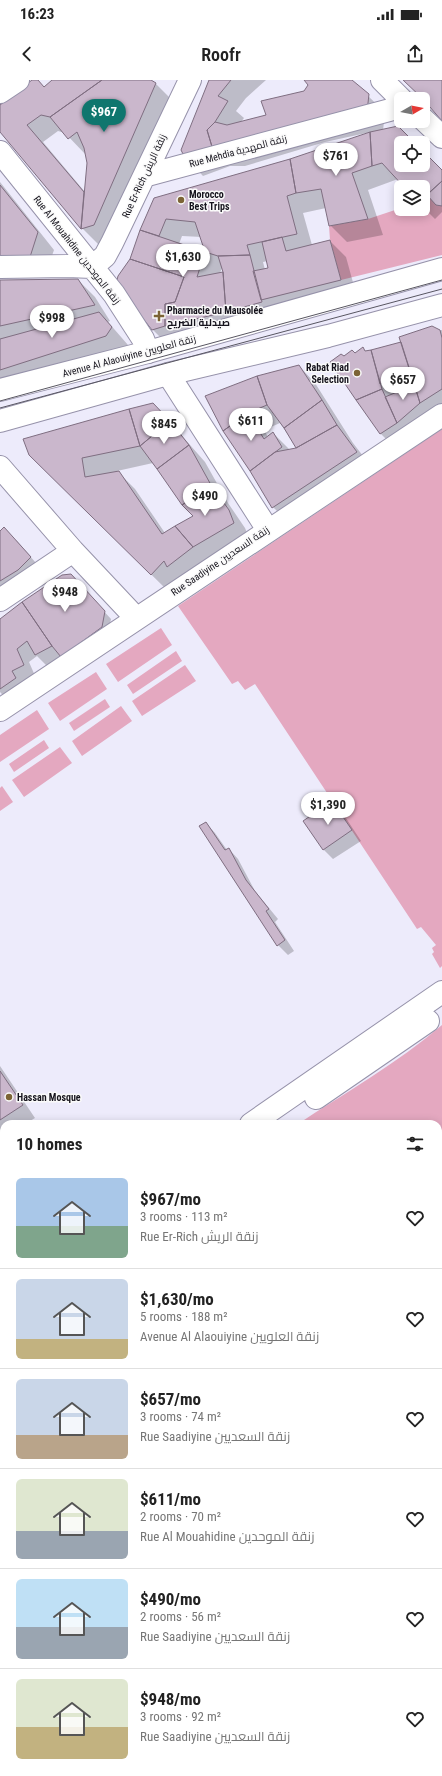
<!DOCTYPE html>
<html lang="en">
<head>
<meta charset="utf-8">
<style>
  body { margin:0; font-family:"Roboto Condensed",Cairo,sans-serif; background:#f2f2f2; color:#222; height:100vh; display:flex; flex-direction:column; font-size:15px; white-space:nowrap }
  * { box-sizing:border-box; margin:0 }
  p { font-size:13px; color:#767676 }
  .icon { flex:none; width:22px; height:22px; fill:none; stroke:currentColor; stroke-width:2; stroke-linecap:round; stroke-linejoin:round }
  .map { position:relative; flex:1; overflow:hidden }
  .details { position:absolute; left:0px; top:1040px; width:442px; height:656px; display:flex; flex-direction:column; background:#fff; border-radius:12px 12px 0 0; box-shadow:0 2px 10px #0003 }
  .details>* { flex:none }
  .needle { width:26px; rotate:81deg }
  .tools { position:absolute; left:394px; top:12px; display:grid; gap:8px }
  .tools a { display:grid; place-items:center; width:36px; height:36px; border-radius:6px; background:#fff; box-shadow:0 2px 10px #0003; font-size:20px }
  .price { position:absolute; translate:-50% -34px; padding:0 9px; border-radius:14px; background:#fff; color:#222; font-size:13px; line-height:26px; filter:drop-shadow(0 1px 2px #0008) }
  .price::after { content:''; position:absolute; left:50%; top:24px; width:12px; height:9px; margin-left:-6px; background:inherit; clip-path:polygon(0 0,100% 0,50% 100%) }
  .price.selected { background:#0f766e; color:#fff }
  ul { padding:0; list-style:none }
  li { display:flex; align-items:center; gap:12px; height:100px; padding:0 16px }
  li+li { border-top:1px solid #e0e0e0 }
  li span { display:grid; place-items:center; flex:none; width:112px; height:80px; border-radius:6px; color:#555 }
  li>.icon { margin-inline-start:auto }
  span .icon { width:48px; height:48px; fill:#fffc; stroke-width:1 }
  li b { font-size:17px }
  h2 { display:flex; justify-content:space-between; align-items:center; height:48px; padding:0 16px; font-size:17px }
  .status { display:flex; justify-content:space-between; align-items:center; height:28px; padding:0 20px; background:#fff; direction:ltr }
  .status svg { height:11px; fill:currentColor }
  header { display:flex; justify-content:space-between; align-items:center; height:52px; padding:0 16px; background:#fff; font-size:18px; font-weight:600 }
  .map>svg:first-child { display:block }
  .green { fill:#e4a8c0 }
  .shadow { fill:#0003; fill-rule:evenodd }
  .building { fill:#cab7cc; stroke:#7f6e81 }
  .lines { fill:none; stroke-linecap:round; stroke-linejoin:round }
  .minor-casing { stroke:#9692aa; stroke-width:24 }
  .major-casing { stroke:#9692aa; stroke-width:24 }
  .highway-casing { stroke:#9692aa; stroke-width:24 }
  .minor { stroke:#fff; stroke-width:22 }
  .major { stroke:#fff; stroke-width:22 }
  .highway { stroke:#fff; stroke-width:22 }
  .tram { stroke:#585661; stroke-width:1 }
  .poi-dot { fill:#7c6435; stroke:#fafafa; stroke-width:1.5 }
  .labels { text-anchor:middle; dominant-baseline:central; stroke-width:3; stroke-linejoin:round; paint-order:stroke }
  .street-label { font-size:10px; fill:#15131c; stroke:#fafafa }
  .poi-label { font-size:10px; font-weight:bold; fill:#15131c; stroke:#fafafa; text-anchor:start }
</style>
</head>
<body>
<div class="status"><b>16:23</b><svg viewBox="0 0 49 12"><path d="M0 12V9h3v3zM5 12V6h3v6zM10 12V3h3v9zM15 12V0h3v12zM26 1h20v11H26zM47 4h2v5h-2z"/></svg></div>
<header><svg class="icon" aria-label="back" viewBox="0 0 24 24"><path d="M15 5l-7 7 7 7"/></svg>Roofr<svg class="icon" aria-label="share" viewBox="0 0 24 24"><path d="M12 15V3M7 8l5-5 5 5M5 13v7h14v-7"/></svg></header>
<div class="map">
<svg width="442" height="1696" viewBox="0 0 442 1696">
  <rect width="100%" height="100%" fill="#edebfb"/>
  <!-- green -->
  <path class="green" d="M427 115 436 125 442 126V175L341 200 330 160 329 146 368 139 401 128 423 129V118Z
    M442 349V886L440 888 432 874 434 872 432 868 436 865 421 847 417 849 255 604 245 610 238 601 232 604 178 526Z
    M161 548 172 565 118 602 106 584Z
    M176 571 182 581 133 614 127 605Z
    M185 585 196 601 142 636 132 621Z
    M96 592 107 609 60 641 48 623Z
    M105 619 110 627 74 651 69 643Z
    M121 626 132 641 82 676 72 661Z
    M37 630 49 649 0 682V655Z
    M44 660 49 668 14 692 9 684Z
    M60 667 72 683 24 717 12 700Z
    M2 706 13 722 0 731V708Z
    M442 945V1094L438 1097V1044H298C346 1012 398 983 442 945Z
    M4 1203V1316L0 1319V1205Z
    M442 1251V1696H244L242 1692H438V1255Z
    M0 1446H4V1663H0Z"/>
  <!-- shadow -->
  <path class="shadow" d="M33 0H36L44 8 54 0H149L156 4 172 20 99 165 82 148 0 49V26ZM58 51 65 53 86 75 88 83 85 112 43 62Z
    M210 0H266L246 18 236 31 244 38 241 42 267 36 305 11 309 5 306 0H351L385 32 383 51 414 63H401V85H423V72L442 91V132L435 139 423 127V107H405L398 99 368 110 383 155 347 162 330 145 326 128 303 133 312 165 330 161 346 177 357 217 169 266 152 249 131 179 141 150 290 80 371 53V52L325 62 245 86H230L203 96 187 79ZM182 156 202 157 207 174 179 164ZM268 181 269 189 265 190 263 182ZM223 186 225 193H220Z
    M0 102 54 170 46 193 0 190Z
    M78 200 95 217 110 241 108 242 128 265 123 272 0 312V201Z
    M442 250V337L397 370 380 353 344 278 355 274 363 269 366 272 371 271Z
    M299 286 315 303 353 363 373 389 290 444 273 427 224 350ZM280 343 298 369 290 370 273 353 268 357 264 350Z
    M169 341 205 382 228 423 245 448 250 460 168 511 30 375ZM153 383 194 436 165 453 135 409 117 391Z
    M0 450 17 461 42 490 0 523Z
    M77 502 111 539 108 554 48 587 37 576 29 582 36 598 10 623 0 612V540Z
    M332 723 342 732 361 761 333 779 323 769Z
    M206 743 215 753 227 770 229 769 238 779 255 811 278 839 275 842 294 871 288 875 278 865Z
    M0 986 35 1038 25 1044H4V1058L0 1061Z
    M4 1064V1123L0 1119V1067Z"/>
  <!-- building -->
  <path class="building" d="M32 0H38L44 7 52 0H102L50 37 41 35 27 45 84 112 81 149 0 52V25Z
    M102 0H151L156 3 94 145 81 149 87 83 84 68 77 52 68 59 50 37Z
    M209 0H231L218 16 228 21 215 42 207 50 213 70 186 80 181 70Z
    M304 0H352L369 14 367 32 213 70 207 50 215 42 227 45 266 35 261 21 304 11 308 5Z
    M403 0H442V41L423 19Z
    M398 46 415 63H401V85H423V71L442 90V101L423 118V107H404L382 83 372 86 370 52Z
    M370 52 372 86 352 93 368 139 329 146 321 109 296 113 290 79Z
    M290 79 296 113 287 116 297 154 247 165 250 175 218 176 205 172 195 142 166 139 159 156 140 150 154 118Z
    M442 101V126L436 125 427 115Z
    M0 105 38 152 30 177 0 176Z
    M140 150 205 172 197 197 223 192 226 232 165 246V224L175 222 184 197 130 179Z
    M282 157 286 171 330 160 341 200 261 220 253 191 268 188 262 162Z
    M250 175 262 222 226 232 223 192 218 176Z
    M130 179 184 197 175 222 165 224V246L152 250 116 204 118 196Z
    M78 199 95 225 0 246V200Z
    M99 232 112 247 106 256 0 290V259Z
    M432 246 440 250 442 258V309L420 323 399 257Z
    M401 262 414 303 395 306 392 298 380 304 371 270Z
    M363 267 365 271 371 270 382 309 356 320 330 282 341 274 344 276 352 270 355 273Z
    M299 285 322 320 284 348 267 325 257 296Z
    M257 296 267 325 248 333 223 351 205 316Z
    M414 303 420 323 397 343 385 317 397 312 395 306Z
    M382 309 397 343 380 354 356 320Z
    M322 320 337 345 296 368 284 348Z
    M153 323 170 341 140 366 129 329Z
    M129 329 140 366 82 378 85 397 119 391 162 454 175 446 193 467 167 487 164 481 151 495 29 375 23 359Z
    M248 333 264 359 273 352 282 367 250 391 223 351Z
    M170 341 189 365 157 389 140 366Z
    M337 345 357 372 272 428 250 391 275 372 296 368Z
    M189 365 211 405 182 425 157 389Z
    M211 405 229 430 234 443 193 467 175 446 193 436 182 425Z
    M4 447 31 477 18 490 0 501V451Z
    M71 494 105 531 102 547 61 577 52 566 22 522 62 495Z
    M22 522 52 566 35 575 27 561 17 569 24 585 12 591 16 598 0 609V539Z
    M332 721 352 750 323 770 303 741Z
    M206 742 225 770 229 768 246 800 269 829 266 831 285 860 277 866 199 746Z
    M0 991 23 1025 0 1040Z
    M4 1063V1109L3 1107 0 1109V1066Z"/>
  <g class="lines">
    <!-- minor casing -->
    <g class="minor-casing">
      <path id="minor" d="M382 0 401 19
        M0 12 18 0
        M423 39 442 57
        M0 72 114 214 143 259 148 272
        M144 96 401 27
        M0 187 68 186 92 187 105 176 112 163 190 0
        M168 294 268 450
        M0 387 73 471 136 538
        M0 520 73 471
        M0 630 442 335
        M316 1018 428 941
        M251 1044 442 912
        M0 1183 4 1191
        M0 1687H4
        M191 1692 192 1696
        M220 1692 222 1696"/>
    </g>
    <!-- major casing -->
    <g class="major-casing">
      <path id="major" d="M0 310 148 272 442 189
        M0 341 168 294 328 256 442 225"/>
    </g>
    <!-- highway casing -->
    <g class="highway-casing">
      <path id="highway" d="M438 1111 442 1108
        M438 1165 442 1163
        M438 1191 442 1189
        M0 1345 4 1343
        M0 1383 4 1382"/>
    </g>
    <!-- minor -->
    <use href="#minor" class="minor"/>
    <!-- major -->
    <use href="#major" class="major"/>
    <!-- highway -->
    <use href="#highway" class="highway"/>
    <!-- tram -->
    <path class="tram" d="M0 321 442 200
      M0 328 442 209"/>
  </g>
  <!-- markers -->
  <g class="poi-dot">
    <circle cx="181" cy="120" r="4"/>
    <path d="M157 230h4v4h4v4h-4v4h-4v-4h-4v-4h4z"/>
    <circle cx="357" cy="293" r="4"/>
    <circle cx="9" cy="1017" r="4"/>
  </g>
  <g class="labels">
    <!-- street labels -->
    <g class="street-label">
      <text transform="translate(238 71) rotate(-15)">Rue Mehdia زنقة المهدية</text>
      <text transform="translate(144 96) rotate(-65)">Rue Er-Rich زنقة الريش</text>
      <text transform="translate(77 170) rotate(52)">Rue Al Mouahidine زنقة الموحدين</text>
      <text transform="translate(129 276) rotate(-15)">Avenue Al Alaouiyine زنقة العلويين</text>
      <text transform="translate(220 481) rotate(-34)">Rue Saadiyine زنقة السعديين</text>
    </g>
    <!-- poi labels -->
    <g class="poi-label">
      <text x="189" y="114">Morocco<tspan x="189" dy="12">Best Trips</tspan></text>
      <text x="167" y="230">Pharmacie du Mausolée<tspan x="167" dy="12">صيدلية الضريح</tspan></text>
      <text x="349" y="287" text-anchor="end">Rabat Riad<tspan x="349" dy="12">Selection</tspan></text>
      <text x="17" y="1017">Hassan Mosque</text>
    </g>
  </g>
</svg>
<div class="tools">
<a><svg class="needle" viewBox="-14 -14 28 28"><path d="M0-13l5 13h-10z" fill="#e53935"/><path d="M0 13l5-13h-10z" fill="#767676"/></svg></a>
<a><svg class="icon" aria-label="locate" viewBox="0 0 24 24"><circle cx="12" cy="12" r="6"/><path d="M12 2v4M12 18v4M2 12h4M18 12h4"/></svg></a>
<a><svg class="icon" aria-label="layers" viewBox="0 0 24 24"><path d="M12 4l9 5-9 5-9-5zM3 14l9 5 9-5"/></svg></a>
</div>
<b class="price selected" style="left:104px;top:53px">$967</b>
<b class="price" style="left:336px;top:97px">$761</b>
<b class="price" style="left:183px;top:198px">$1,630</b>
<b class="price" style="left:52px;top:259px">$998</b>
<b class="price" style="left:403px;top:321px">$657</b>
<b class="price" style="left:251px;top:362px">$611</b>
<b class="price" style="left:164px;top:365px">$845</b>
<b class="price" style="left:205px;top:437px">$490</b>
<b class="price" style="left:65px;top:533px">$948</b>
<b class="price" style="left:328px;top:746px">$1,390</b>
<section class="details">
<h2>10 homes<svg class="icon" aria-label="filters" viewBox="0 0 24 24"><path d="M4 7h16M4 17h16"/><circle cx="9" cy="7" r="2"/><circle cx="15" cy="17" r="2"/></svg></h2>
<ul>
<li><span style="background:linear-gradient(#a9c7e8 60%,#7fa58c 0)"><svg class="icon" aria-label="home" viewBox="0 0 24 24"><path d="M3 11l9-7 9 7M6 9v11h12V9"/></svg></span><div><b>$967/mo</b><p>3 rooms · 113 m²</p><p>Rue Er-Rich زنقة الريش</p></div><svg class="icon" aria-label="heart" viewBox="0 0 24 24"><path d="M12 20l-8-8c-3-5 5-10 8-4 3-6 11-1 8 4z"/></svg></li>
<li><span style="background:linear-gradient(#c9d6e8 75%,#c2b280 0)"><svg class="icon" aria-label="home" viewBox="0 0 24 24"><path d="M3 11l9-7 9 7M6 9v11h12V9"/></svg></span><div><b>$1,630/mo</b><p>5 rooms · 188 m²</p><p>Avenue Al Alaouiyine زنقة العلويين</p></div><svg class="icon" aria-label="heart" viewBox="0 0 24 24"><path d="M12 20l-8-8c-3-5 5-10 8-4 3-6 11-1 8 4z"/></svg></li>
<li><span style="background:linear-gradient(#c9d6e8 70%,#b9a48a 0)"><svg class="icon" aria-label="home" viewBox="0 0 24 24"><path d="M3 11l9-7 9 7M6 9v11h12V9"/></svg></span><div><b>$657/mo</b><p>3 rooms · 74 m²</p><p>Rue Saadiyine زنقة السعديين</p></div><svg class="icon" aria-label="heart" viewBox="0 0 24 24"><path d="M12 20l-8-8c-3-5 5-10 8-4 3-6 11-1 8 4z"/></svg></li>
<li><span style="background:linear-gradient(#dfe7d0 65%,#9aa5b1 0)"><svg class="icon" aria-label="home" viewBox="0 0 24 24"><path d="M3 11l9-7 9 7M6 9v11h12V9"/></svg></span><div><b>$611/mo</b><p>2 rooms · 70 m²</p><p>Rue Al Mouahidine زنقة الموحدين</p></div><svg class="icon" aria-label="heart" viewBox="0 0 24 24"><path d="M12 20l-8-8c-3-5 5-10 8-4 3-6 11-1 8 4z"/></svg></li>
<li><span style="background:linear-gradient(#bfe0f5 60%,#9aa5b1 0)"><svg class="icon" aria-label="home" viewBox="0 0 24 24"><path d="M3 11l9-7 9 7M6 9v11h12V9"/></svg></span><div><b>$490/mo</b><p>2 rooms · 56 m²</p><p>Rue Saadiyine زنقة السعديين</p></div><svg class="icon" aria-label="heart" viewBox="0 0 24 24"><path d="M12 20l-8-8c-3-5 5-10 8-4 3-6 11-1 8 4z"/></svg></li>
<li><span style="background:linear-gradient(#dfe7d0 60%,#c2b280 0)"><svg class="icon" aria-label="home" viewBox="0 0 24 24"><path d="M3 11l9-7 9 7M6 9v11h12V9"/></svg></span><div><b>$948/mo</b><p>3 rooms · 92 m²</p><p>Rue Saadiyine زنقة السعديين</p></div><svg class="icon" aria-label="heart" viewBox="0 0 24 24"><path d="M12 20l-8-8c-3-5 5-10 8-4 3-6 11-1 8 4z"/></svg></li>
</ul>
</section>
</div>
</body>
</html>
